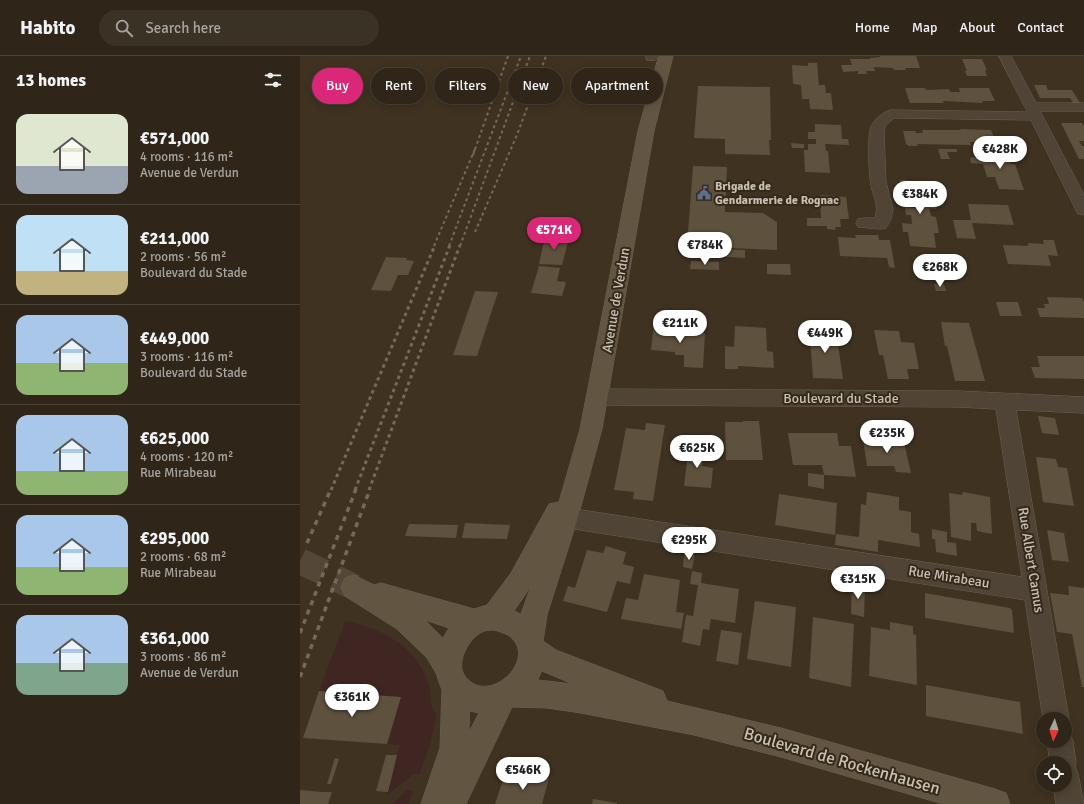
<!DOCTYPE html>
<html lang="en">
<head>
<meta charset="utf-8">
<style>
  body { margin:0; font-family:Signika,sans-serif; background:#3b3226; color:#f1f3f6; height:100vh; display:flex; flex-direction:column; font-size:15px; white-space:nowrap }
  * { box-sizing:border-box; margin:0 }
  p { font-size:13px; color:#a7a5a2 }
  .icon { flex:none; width:22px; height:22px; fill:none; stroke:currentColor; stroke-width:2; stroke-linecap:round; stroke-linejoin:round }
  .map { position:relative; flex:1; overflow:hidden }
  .panel { display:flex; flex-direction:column; background:#2f2619; width:300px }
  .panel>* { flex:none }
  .guide { position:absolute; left:12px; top:12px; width:380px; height:36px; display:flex; gap:8px }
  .needle { width:26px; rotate:184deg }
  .buttons { position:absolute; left:736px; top:656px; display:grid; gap:8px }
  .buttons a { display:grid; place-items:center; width:36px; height:36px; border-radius:50%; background:#2f2619; box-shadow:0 2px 10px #0003,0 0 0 1px #4a4338; font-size:20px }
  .price { position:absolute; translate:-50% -34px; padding:0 9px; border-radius:14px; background:#fff; color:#222; font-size:13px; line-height:26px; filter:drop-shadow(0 1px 2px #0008) }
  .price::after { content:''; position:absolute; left:50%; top:24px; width:12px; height:9px; margin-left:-6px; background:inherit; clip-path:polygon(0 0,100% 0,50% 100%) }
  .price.on { background:#db2777; color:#fff }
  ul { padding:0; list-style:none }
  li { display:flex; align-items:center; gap:12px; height:100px; padding:0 16px }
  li+li { border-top:1px solid #4a4338 }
  li span { display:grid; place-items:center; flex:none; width:112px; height:80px; border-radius:12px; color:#555 }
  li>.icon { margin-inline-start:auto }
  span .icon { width:48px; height:48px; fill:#fffc; stroke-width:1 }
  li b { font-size:17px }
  h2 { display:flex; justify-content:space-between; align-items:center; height:48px; padding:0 16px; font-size:17px }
  .chip { padding:0 14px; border-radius:18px; background:#2f2619; box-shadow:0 2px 10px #0003,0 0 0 1px #4a4338; font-size:14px; line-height:36px }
  .chip.on { background:#db2777; color:#fff }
  header { display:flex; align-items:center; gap:24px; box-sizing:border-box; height:56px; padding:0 20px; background:#2f2619; border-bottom:1px solid #4a4338 }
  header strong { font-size:19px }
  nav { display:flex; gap:22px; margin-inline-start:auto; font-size:14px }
  .search { width:280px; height:36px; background:#3b3226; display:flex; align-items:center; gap:10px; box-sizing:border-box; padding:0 14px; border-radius:22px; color:#a7a5a2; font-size:15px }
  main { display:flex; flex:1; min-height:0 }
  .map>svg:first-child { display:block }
  .green { fill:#402623 }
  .building { fill:#5e513d }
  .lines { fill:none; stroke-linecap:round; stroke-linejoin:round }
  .secondary-tunnel { stroke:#544737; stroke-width:26; stroke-dasharray:26 13; stroke-linecap:butt }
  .street-casing { stroke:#6d6254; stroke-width:1 }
  .secondary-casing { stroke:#6d6254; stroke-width:1 }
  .street { fill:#4f4435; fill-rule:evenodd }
  .secondary { fill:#625643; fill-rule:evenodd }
  .rail-far2 { stroke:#766957; stroke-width:2; stroke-dasharray:3 3; stroke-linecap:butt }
  .rail-far1 { stroke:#766957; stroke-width:3; stroke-dasharray:3.5 3.5; stroke-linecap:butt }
  .rail { stroke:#766957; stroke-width:3.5; stroke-dasharray:5 5; stroke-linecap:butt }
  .labels { text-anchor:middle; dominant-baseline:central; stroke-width:4; stroke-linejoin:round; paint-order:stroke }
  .far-poi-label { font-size:12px; font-weight:bold; fill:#cac0b1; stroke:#34291b; text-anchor:start }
  .street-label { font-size:14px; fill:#cac0b1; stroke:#34291b }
  .near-street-label { font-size:17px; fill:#cac0b1; stroke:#34291b }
</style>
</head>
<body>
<header>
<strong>Habito</strong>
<div class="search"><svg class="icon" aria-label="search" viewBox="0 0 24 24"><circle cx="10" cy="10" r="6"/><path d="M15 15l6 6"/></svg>Search here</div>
<nav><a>Home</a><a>Map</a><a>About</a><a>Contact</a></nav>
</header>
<main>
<section class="panel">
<h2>13 homes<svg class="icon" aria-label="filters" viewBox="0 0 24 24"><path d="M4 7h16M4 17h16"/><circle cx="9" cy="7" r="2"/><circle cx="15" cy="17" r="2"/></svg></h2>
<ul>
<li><span style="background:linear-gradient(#dfe7d0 65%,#9aa5b1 0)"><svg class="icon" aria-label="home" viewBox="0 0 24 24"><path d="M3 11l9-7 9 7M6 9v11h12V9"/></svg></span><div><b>€571,000</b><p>4 rooms · 116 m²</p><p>Avenue de Verdun</p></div></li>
<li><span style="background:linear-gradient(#bfe0f5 70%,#c2b280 0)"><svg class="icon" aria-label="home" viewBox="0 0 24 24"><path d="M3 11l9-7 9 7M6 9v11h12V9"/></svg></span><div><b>€211,000</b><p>2 rooms · 56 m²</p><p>Boulevard du Stade</p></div></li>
<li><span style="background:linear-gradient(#a9c7e8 60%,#8fb573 0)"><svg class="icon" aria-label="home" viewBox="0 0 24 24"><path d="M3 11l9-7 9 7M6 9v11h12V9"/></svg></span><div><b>€449,000</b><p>3 rooms · 116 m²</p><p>Boulevard du Stade</p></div></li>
<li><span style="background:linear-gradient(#a9c7e8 70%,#8fb573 0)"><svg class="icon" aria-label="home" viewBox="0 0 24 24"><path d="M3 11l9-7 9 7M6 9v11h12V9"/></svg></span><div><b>€625,000</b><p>4 rooms · 120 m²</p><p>Rue Mirabeau</p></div></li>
<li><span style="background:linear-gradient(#a9c7e8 65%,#8fb573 0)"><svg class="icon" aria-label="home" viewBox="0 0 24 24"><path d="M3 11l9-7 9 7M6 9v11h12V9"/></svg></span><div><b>€295,000</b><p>2 rooms · 68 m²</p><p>Rue Mirabeau</p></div></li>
<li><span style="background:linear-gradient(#a9c7e8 60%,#7fa58c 0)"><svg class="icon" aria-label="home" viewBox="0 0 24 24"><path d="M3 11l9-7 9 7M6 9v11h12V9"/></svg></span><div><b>€361,000</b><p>3 rooms · 86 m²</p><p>Avenue de Verdun</p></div></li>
</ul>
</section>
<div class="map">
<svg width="784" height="748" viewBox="0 0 784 748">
  <rect width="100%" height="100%" fill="#3f3221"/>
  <!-- green -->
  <path class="green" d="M45 565C82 573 114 588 128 626 132 636 128 651 136 659L130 689 119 719 114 718 87 739 100 689 87 688 101 641 19 635Z
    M107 734 113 735 108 748H92Z"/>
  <!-- building -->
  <path class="building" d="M580 0H616L620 12H605L606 14H594L593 12 574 11 575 15H566L567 18H558V15L543 16 541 9H552L550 3H570V2L580 1Z
    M662 3H682L687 14H685L687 20H667L665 15H667Z
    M508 7H517L519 29H525L526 37H531L533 54 510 53 509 43H502L501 29 493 28 492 9 508 10Z
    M734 29H746L748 34H772L780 47H773L770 42H740Z
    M398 30 470 31 471 84H469L470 99 425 98V83L394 82Z
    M605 32H625L626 34 649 33 650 36H660L659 32H689L695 45H682L683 47 643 45 644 47H610Z
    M761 67H782L784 70V85H779L782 90H784V103H779Z
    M515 68 541 69 542 83H548L549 89 525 88 526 95H528L530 117 505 116 504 94H508V88H516V83H508V76H515Z
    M660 73 691 74 695 84H705L707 89H684L683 86H670L671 89 617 88 618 90H609L606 88 603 75H615L616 77H623L622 74H661Z
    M491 87 504 88V92H492Z
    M638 93H657V96H647L650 103H641Z
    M676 96 706 97 711 108H715L724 134 699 133 695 121H687L683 108 671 107 670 103 672 101 678 102Z
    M393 110 427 111 425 156 463 157 477 166V194L387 190Z
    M600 124 627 126 630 145H635L636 153 629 152 631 160 636 161 639 177H634L636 192 610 190 608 176H603L602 167 612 168 611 159H606L605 151 616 152 615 144 603 143Z
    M520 139 546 141 549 163H540L541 171H535L536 174 527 173V170H507V162H521Z
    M668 148 708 149 714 169 672 167 676 183 657 182 653 164H671Z
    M555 179H578L579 184H590L595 212 589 211 587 202 540 200 538 181 556 182Z
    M245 181 269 182 262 209 239 208Z
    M743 184H754L758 200 748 199 751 210 708 208 703 189 728 190V187L744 188Z
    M414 193 445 194V202L413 200Z
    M86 201 107 202 106 204 114 205 108 219H98L91 235 71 234Z
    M391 205 419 206V214L390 213Z
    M467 208H490L491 219 467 218Z
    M662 208 663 214H655L657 209Z
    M239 210 260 212 257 225 266 226 262 240 231 237Z
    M634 228H644L646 235H636Z
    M175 235 198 236 177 300 153 299Z
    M747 241 782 242 784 246V262L740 261 737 252H745L744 248H749Z
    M696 246H718L722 260H700Z
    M641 266 669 267 685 325H655L647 290H645Z
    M354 267H368V275L405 277 403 312 384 311V299H375V296L351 294Z
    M435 270 466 272 467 295 473 296 474 312 438 310V313H425V290L434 291Z
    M509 270H524L525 276H528L529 280 537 281 543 323 513 322Z
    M574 274 599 275 601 286 614 287 619 313H607L609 323H588L583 299H579Z
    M737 300H784V323L735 322 731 311H740Z
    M738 360 755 362 759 379 742 377Z
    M443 365H459L463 404H426L425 366H443Z
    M346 367 365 369 353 445 333 443 334 436 314 434 326 372 345 374Z
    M488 377H537L539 390H551L556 421 524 419 522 409H493Z
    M588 381 603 382 611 417 596 416 594 410H567L563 384H588Z
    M389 389 404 390 402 410 413 412 411 432 384 430Z
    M736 401 756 403 758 411 767 412 774 450 743 446Z
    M508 417 524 419V433L508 430Z
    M567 436 599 441V454L611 456V476L619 478 620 491 578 484V496L535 489 536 478 559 481 561 448 566 449Z
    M663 436 690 441 692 478 677 475 676 467H671V485L651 481 649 437 662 439Z
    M479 438 537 447 535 479 475 469Z
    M165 467 210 469 207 483 162 482Z
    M109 468 158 469 156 482 105 480Z
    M632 473 647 476V486L656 487 657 500 636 496 635 483H632Z
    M747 474 764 477 769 506 752 504Z
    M306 490 326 496 323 508 334 511 330 528 317 525 307 556 263 545 268 530 275 532 287 494 303 497Z
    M384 498 395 499 392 513 383 511Z
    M392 515 402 517 401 527 439 533 435 567 411 563 409 574 403 573 400 590 382 586 386 559 393 560 398 529 390 528Z
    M344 518 380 524 376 556 384 557 381 573 321 563 326 542 338 544Z
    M552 527 565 530 564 561 551 558Z
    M768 530 784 532V631H782L772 578 757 576 750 537 769 539Z
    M625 537 710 552 712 554 714 577 625 562Z
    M455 545 496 551 491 611 447 603Z
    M513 561 554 568 551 631 509 622Z
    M590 566 613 570V578L616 579 617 629 569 620 571 571 590 574Z
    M421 574 442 577 438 609 416 605Z
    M626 629 720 646 723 678 626 660Z
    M19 635 101 641 87 688 3 682Z
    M86 699H97L88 736 76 735Z
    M35 702 39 703 31 728H27Z
    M229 718 249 722 242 748H195L203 724 226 728Z
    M0 734 23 736H32L28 748H0Z
    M293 743 317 747V748H292Z"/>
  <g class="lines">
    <!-- secondary-tunnel -->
    <path class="secondary-tunnel" d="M0 505 54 531"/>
    <!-- street casing -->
    <g class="street-casing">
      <path id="street" d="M346 0H359C356 5 353 5 347 4Z
        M699 0H711L736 47H784V55H740L784 139V159L778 158 731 64 594 62 585 70 584 78 586 126 593 153 591 163 586 172 580 173 558 171 556 167 558 163 564 162H575C579 150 574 142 571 130 569 119 567 81 571 71 574 63 583 56 591 54L727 56Z
        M298 333 658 335 784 341V357L716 354 769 663 765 672V663H743L725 544 255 470 247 467 244 460 247 453 255 450 722 521 696 353 658 351 298 349 291 346 288 341 291 336Z
        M765 674 769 676 773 685 776 707 775 710 778 718 784 748H756L753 729H765V707H750L747 685H765Z"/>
    </g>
    <!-- secondary casing -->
    <g class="secondary-casing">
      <path id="secondary" d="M359 0H373L354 75 302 373 278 461 247 559 243 585 256 594 363 635 367 645 481 672 695 733 706 737 710 748H643L481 701 394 679 281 657 247 652 212 651 166 748H121L140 692 142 634 136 617 127 602 97 573 45 540 41 531 45 522 54 519 74 529 81 527 174 553 187 549 211 517 249 448 259 446 280 373 338 75ZM231 530 221 558 214 555 229 533ZM125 564 149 572 143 582ZM194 574C198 575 204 577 208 579 241 602 188 652 165 620 155 607 169 582 182 576 185 574 190 574 194 574ZM242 615 273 628 238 624ZM170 655 179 657 169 676Z"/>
    </g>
    <!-- street -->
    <use href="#street" class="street"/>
    <!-- secondary -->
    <use href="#secondary" class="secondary"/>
    <!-- rail-far2 -->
    <path class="rail-far2" d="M173 99 208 0
      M175 176 217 79 246 0
      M134 190 175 93
      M149 190 221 0
      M160 190 230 0"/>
    <!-- rail-far1 -->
    <path class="rail-far1" d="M31 434 135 189
      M55 434 150 189
      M69 434 160 189"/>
    <!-- rail -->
    <path class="rail" d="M7 487 31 433
      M0 577 56 433
      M0 621 70 433"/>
  </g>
  <!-- icons -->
  <defs>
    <g id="civic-bare" transform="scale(1.08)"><path d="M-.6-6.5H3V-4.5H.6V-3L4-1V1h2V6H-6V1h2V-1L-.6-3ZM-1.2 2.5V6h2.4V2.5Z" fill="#5c6f8a" stroke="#34291b" stroke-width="2.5" paint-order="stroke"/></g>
  </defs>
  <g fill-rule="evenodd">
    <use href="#civic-bare" x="404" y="137"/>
  </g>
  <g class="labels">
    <!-- far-poi labels -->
    <g class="far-poi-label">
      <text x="415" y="130">Brigade de<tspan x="415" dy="14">Gendarmerie de Rognac</tspan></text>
    </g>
    <!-- street labels -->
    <g class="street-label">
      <text transform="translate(316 244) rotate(-80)">Avenue de Verdun</text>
      <text x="541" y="342">Boulevard du Stade</text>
      <text transform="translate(731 504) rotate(81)">Rue Albert Camus</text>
      <text transform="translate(649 521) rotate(9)">Rue Mirabeau</text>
    </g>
    <!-- near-street labels -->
    <g class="near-street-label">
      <text transform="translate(542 705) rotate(16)">Boulevard de Rockenhausen</text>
    </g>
  </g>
</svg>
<div class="buttons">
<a><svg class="needle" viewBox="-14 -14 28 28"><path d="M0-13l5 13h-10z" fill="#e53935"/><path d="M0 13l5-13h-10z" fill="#a7a5a2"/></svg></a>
<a><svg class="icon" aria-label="locate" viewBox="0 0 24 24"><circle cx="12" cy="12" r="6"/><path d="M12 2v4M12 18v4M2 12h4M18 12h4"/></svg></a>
</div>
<b class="price" style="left:700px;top:114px">€428K</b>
<b class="price" style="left:620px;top:159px">€384K</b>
<b class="price on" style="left:254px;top:195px">€571K</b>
<b class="price" style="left:405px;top:210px">€784K</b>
<b class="price" style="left:640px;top:232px">€268K</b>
<b class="price" style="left:380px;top:288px">€211K</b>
<b class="price" style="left:525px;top:298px">€449K</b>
<b class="price" style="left:587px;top:398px">€235K</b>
<b class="price" style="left:397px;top:413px">€625K</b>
<b class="price" style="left:389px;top:505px">€295K</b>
<b class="price" style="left:558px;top:544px">€315K</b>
<b class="price" style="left:52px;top:662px">€361K</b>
<b class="price" style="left:223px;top:735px">€546K</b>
<div class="guide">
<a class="chip on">Buy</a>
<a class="chip">Rent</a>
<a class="chip">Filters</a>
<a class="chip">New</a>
<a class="chip">Apartment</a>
</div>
</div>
</main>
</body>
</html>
